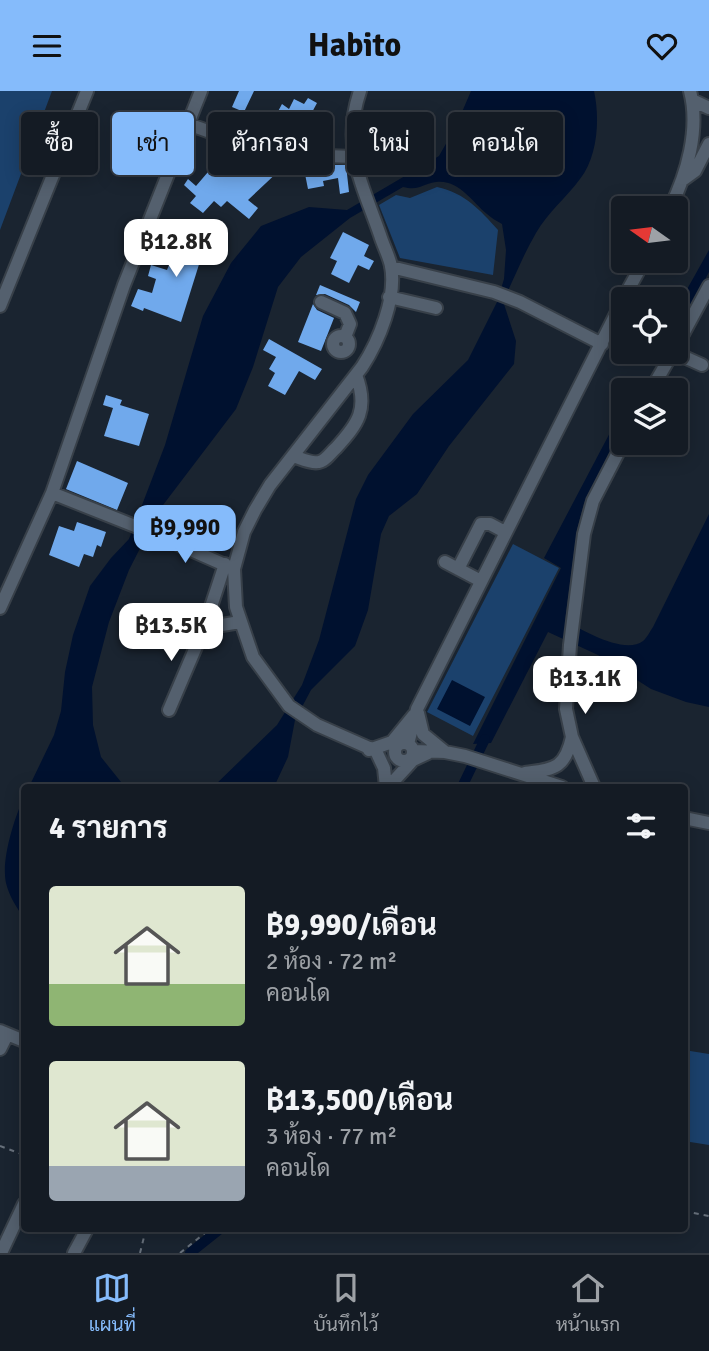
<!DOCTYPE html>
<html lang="th">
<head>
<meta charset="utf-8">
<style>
  body { margin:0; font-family:Signika,Sarabun,sans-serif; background:#1d242c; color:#f1f3f6; height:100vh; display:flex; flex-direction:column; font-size:26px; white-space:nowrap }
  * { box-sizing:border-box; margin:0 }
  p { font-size:23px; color:#9da1a6 }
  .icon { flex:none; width:38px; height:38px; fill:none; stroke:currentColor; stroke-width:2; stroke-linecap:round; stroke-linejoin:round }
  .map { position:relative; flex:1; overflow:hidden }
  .details { position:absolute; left:21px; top:693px; width:667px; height:448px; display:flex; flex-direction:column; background:#141b24; border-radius:7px; box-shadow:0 4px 18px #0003,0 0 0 2px #333941 }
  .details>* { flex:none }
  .top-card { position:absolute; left:21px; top:21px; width:668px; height:63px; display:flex; gap:14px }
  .needle { width:46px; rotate:284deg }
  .buttons { position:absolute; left:611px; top:105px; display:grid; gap:14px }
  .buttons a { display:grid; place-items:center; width:77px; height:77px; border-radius:7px; background:#141b24; box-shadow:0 4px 18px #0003,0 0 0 2px #333941; font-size:35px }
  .price { position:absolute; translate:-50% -60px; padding:0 16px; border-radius:14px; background:#fff; color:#222; font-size:23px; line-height:46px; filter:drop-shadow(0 2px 4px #0008) }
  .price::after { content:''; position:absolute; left:50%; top:42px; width:21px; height:16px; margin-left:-10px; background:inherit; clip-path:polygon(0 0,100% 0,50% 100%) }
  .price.current { background:#85bbfb; color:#111 }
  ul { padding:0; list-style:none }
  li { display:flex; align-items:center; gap:21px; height:175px; padding:0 28px }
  li span { display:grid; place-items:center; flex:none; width:196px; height:140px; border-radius:7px; color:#555 }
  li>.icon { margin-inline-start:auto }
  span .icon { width:84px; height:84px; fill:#fffc; stroke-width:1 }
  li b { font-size:30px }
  h2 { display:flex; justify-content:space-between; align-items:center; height:84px; padding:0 28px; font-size:30px }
  .chip { padding:0 24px; border-radius:7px; background:#141b24; box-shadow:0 4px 18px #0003,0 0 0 2px #333941; font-size:24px; line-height:63px }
  .chip.current { background:#85bbfb; color:#111 }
  header { display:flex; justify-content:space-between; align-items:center; height:91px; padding:0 28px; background:#85bbfb; color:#111; font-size:32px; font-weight:700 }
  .dock { display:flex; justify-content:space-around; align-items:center; height:98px; border-top:2px solid #333941; background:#141b24; font-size:19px; color:#9da1a6 }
  .dock a { display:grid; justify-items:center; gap:4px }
  .dock .current { color:#85bbfb }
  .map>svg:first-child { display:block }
  .green { fill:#1b416c }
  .water { fill:#00112f }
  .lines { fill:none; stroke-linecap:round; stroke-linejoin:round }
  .canal { stroke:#00112f; stroke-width:10 }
  .building { fill:#70a9ec }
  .minor-casing { stroke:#384049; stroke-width:16 }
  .path { stroke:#67707b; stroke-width:2; stroke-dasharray:5 5; stroke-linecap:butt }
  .minor { stroke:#54606e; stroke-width:12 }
</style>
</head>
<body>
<header><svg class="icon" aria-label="menu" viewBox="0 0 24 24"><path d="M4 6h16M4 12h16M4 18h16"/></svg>Habito<svg class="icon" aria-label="heart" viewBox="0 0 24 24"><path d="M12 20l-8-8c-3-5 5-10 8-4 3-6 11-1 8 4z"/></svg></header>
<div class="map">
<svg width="709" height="1162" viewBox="0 0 709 1162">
  <rect width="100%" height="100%" fill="#1a2430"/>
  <!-- green -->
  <path class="green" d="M0 0H52L0 139Z
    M437 96C465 102 480 119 498 139L493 184 400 167 379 114 396 104 410 107Z
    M513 453 559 477 473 645 427 621Z
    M684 959 709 963V1054L684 1050Z"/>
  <!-- water -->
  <path class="water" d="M471 0H594C600 27 598 65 580 88 566 107 548 121 536 142 523 164 514 188 503 210L516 250 514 273 449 355 417 403 389 425 381 443 368 519 355 555 311 599 295 629 288 666 274 696H213L277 634 302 594 319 549 356 408 368 384 413 323 468 269 497 211 504 188 506 159 502 133C497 130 491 127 487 123 472 111 459 88 436 91 421 93 420 100 403 96L350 127 301 166 278 196 253 276 236 318 160 418 129 479 109 531 92 596 93 634 101 666 125 696H29L54 644 61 620 65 581 73 544 90 495 111 467 129 448 165 354 203 225 231 172 261 135 309 116 347 119 439 65 456 35Z
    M709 159V181L676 243V218Z
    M623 317V340L584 412 577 439 565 530C583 539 624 564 643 550 647 547 650 540 653 536L709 423V616L686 611 651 598 598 564 548 541 491 652 473 653 561 477 544 467Z
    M452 589 485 606 470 635 437 618Z
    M24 706V827C17 817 9 805 6 792 1 769 14 728 24 706Z"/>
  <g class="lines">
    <!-- canal -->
    <path class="canal" d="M462 696 485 648
      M190 1162 220 1138"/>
  </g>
  <!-- building -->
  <path class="building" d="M239 0H254L244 21 232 16Z
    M308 7 317 12 310 25 314 27 306 40 298 35 293 44 280 37 283 31 275 26 282 13 289 18 294 8 304 13Z
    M233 58 246 71 255 63 262 70 268 65 282 77 248 109 258 117 249 128 227 110 221 116 214 110 203 122 190 112 196 105 184 94 188 88 196 95 214 74Z
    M323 74H346L349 101 340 103 338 87 323 90 324 95 308 98 304 78Z
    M194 132 214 140 203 168 201 167 181 231 144 217 143 220 131 215 138 198 152 202 156 188 148 185 151 174 167 179 171 169 180 172Z
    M343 141 369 154 364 165 374 170 369 179 358 174 349 192 331 183 337 170 330 167Z
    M320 194 360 211 356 221 349 214 325 203 316 204Z
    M313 213 317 219 334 227 321 260 298 251Z
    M269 248 322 278 315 289 299 280 285 304 268 295 275 282 269 278 276 266 263 259Z
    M106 304 122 309 120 314 149 323 139 355 104 345 113 317 103 314Z
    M77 370 128 392 117 419 66 398Z
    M77 431 106 441 101 456 97 454 93 466 84 463 79 476 49 464 59 435 74 440Z"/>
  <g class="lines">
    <!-- minor casing -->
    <g class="minor-casing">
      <path id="minor" d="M360 0C341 56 362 92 380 144 383 154 389 165 391 175 397 206 379 250 362 276L270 394 255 419 244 441 234 478 236 516 253 566 289 615 317 634 376 660 384 677 386 696
        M692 9 709 17
        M188 33 216 43 301 64 353 66
        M684 88 695 80 709 53
        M670 117C687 83 700 38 690 0
        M391 176 494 201 520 211 602 253
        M389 206 436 217
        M623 208 644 170
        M321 211 345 222 350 233 345 246
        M0 215 87 0
        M333 253a8 8 0 1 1 16 0a8 8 0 1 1-16 0Z
        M676 256 709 195
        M673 261 702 274
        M651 299 673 261
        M293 365C300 367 311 373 319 371 326 370 331 361 336 357 358 333 369 318 356 284
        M52 402 150 441 234 478
        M445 471 481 490
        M458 478 481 433H490L505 441
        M0 517 52 402 124 194 201 0
        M204 537 240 531
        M169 619 204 537 225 473
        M418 622 423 643 445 661
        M395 661a9 9 0 1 1 18 0a9 9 0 1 1-18 0Z
        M408 653 417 618 623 209
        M369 659 392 651 414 624
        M413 660 445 661 465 665 562 696
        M525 682C554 678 565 678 572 646
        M391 693 413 669 428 662
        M594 696 572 646 566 618 570 554 584 443 593 410 623 352
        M684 727 709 732
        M0 940 24 950
        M0 958 7 944
        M1 1162 24 1113
        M74 1162 87 1138"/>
    </g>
    <!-- path -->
    <path class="path" d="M0 1055 24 1064
      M684 1120 709 1125
      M140 1162 146 1138
      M180 1162 210 1138"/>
    <!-- minor -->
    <use href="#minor" class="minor"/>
  </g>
</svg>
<div class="buttons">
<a><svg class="needle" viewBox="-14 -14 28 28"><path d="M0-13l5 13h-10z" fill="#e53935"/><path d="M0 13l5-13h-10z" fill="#9da1a6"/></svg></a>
<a><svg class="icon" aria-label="locate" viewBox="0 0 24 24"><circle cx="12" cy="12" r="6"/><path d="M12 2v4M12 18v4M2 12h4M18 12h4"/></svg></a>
<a><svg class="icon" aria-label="layers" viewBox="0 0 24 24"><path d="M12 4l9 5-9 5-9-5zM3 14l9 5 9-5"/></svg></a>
</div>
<b class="price" style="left:176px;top:188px">฿12.8K</b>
<b class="price current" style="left:185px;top:474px">฿9,990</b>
<b class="price" style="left:171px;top:572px">฿13.5K</b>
<b class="price" style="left:585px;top:625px">฿13.1K</b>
<div class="top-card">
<a class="chip">ซื้อ</a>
<a class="chip current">เช่า</a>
<a class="chip">ตัวกรอง</a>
<a class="chip">ใหม่</a>
<a class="chip">คอนโด</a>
</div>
<section class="details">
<h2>4 รายการ<svg class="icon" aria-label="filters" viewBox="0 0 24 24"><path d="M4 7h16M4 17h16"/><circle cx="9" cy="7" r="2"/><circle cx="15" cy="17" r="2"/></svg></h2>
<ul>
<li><span style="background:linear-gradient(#dfe7d0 70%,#8fb573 0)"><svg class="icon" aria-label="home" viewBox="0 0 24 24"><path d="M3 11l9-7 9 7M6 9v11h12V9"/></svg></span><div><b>฿9,990/เดือน</b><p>2 ห้อง · 72 m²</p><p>คอนโด</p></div></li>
<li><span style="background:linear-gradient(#dfe7d0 75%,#9aa5b1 0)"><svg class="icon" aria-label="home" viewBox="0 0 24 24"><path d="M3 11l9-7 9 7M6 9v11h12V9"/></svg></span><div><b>฿13,500/เดือน</b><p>3 ห้อง · 77 m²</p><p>คอนโด</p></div></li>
</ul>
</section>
</div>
<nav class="dock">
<a class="current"><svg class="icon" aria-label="map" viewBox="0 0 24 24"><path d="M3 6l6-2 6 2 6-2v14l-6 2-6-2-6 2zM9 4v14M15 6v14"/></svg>แผนที่</a>
<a><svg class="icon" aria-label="saved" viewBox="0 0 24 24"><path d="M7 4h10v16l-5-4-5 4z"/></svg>บันทึกไว้</a>
<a><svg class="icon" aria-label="home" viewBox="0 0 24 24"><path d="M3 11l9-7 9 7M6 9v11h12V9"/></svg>หน้าแรก</a>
</nav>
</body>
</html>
